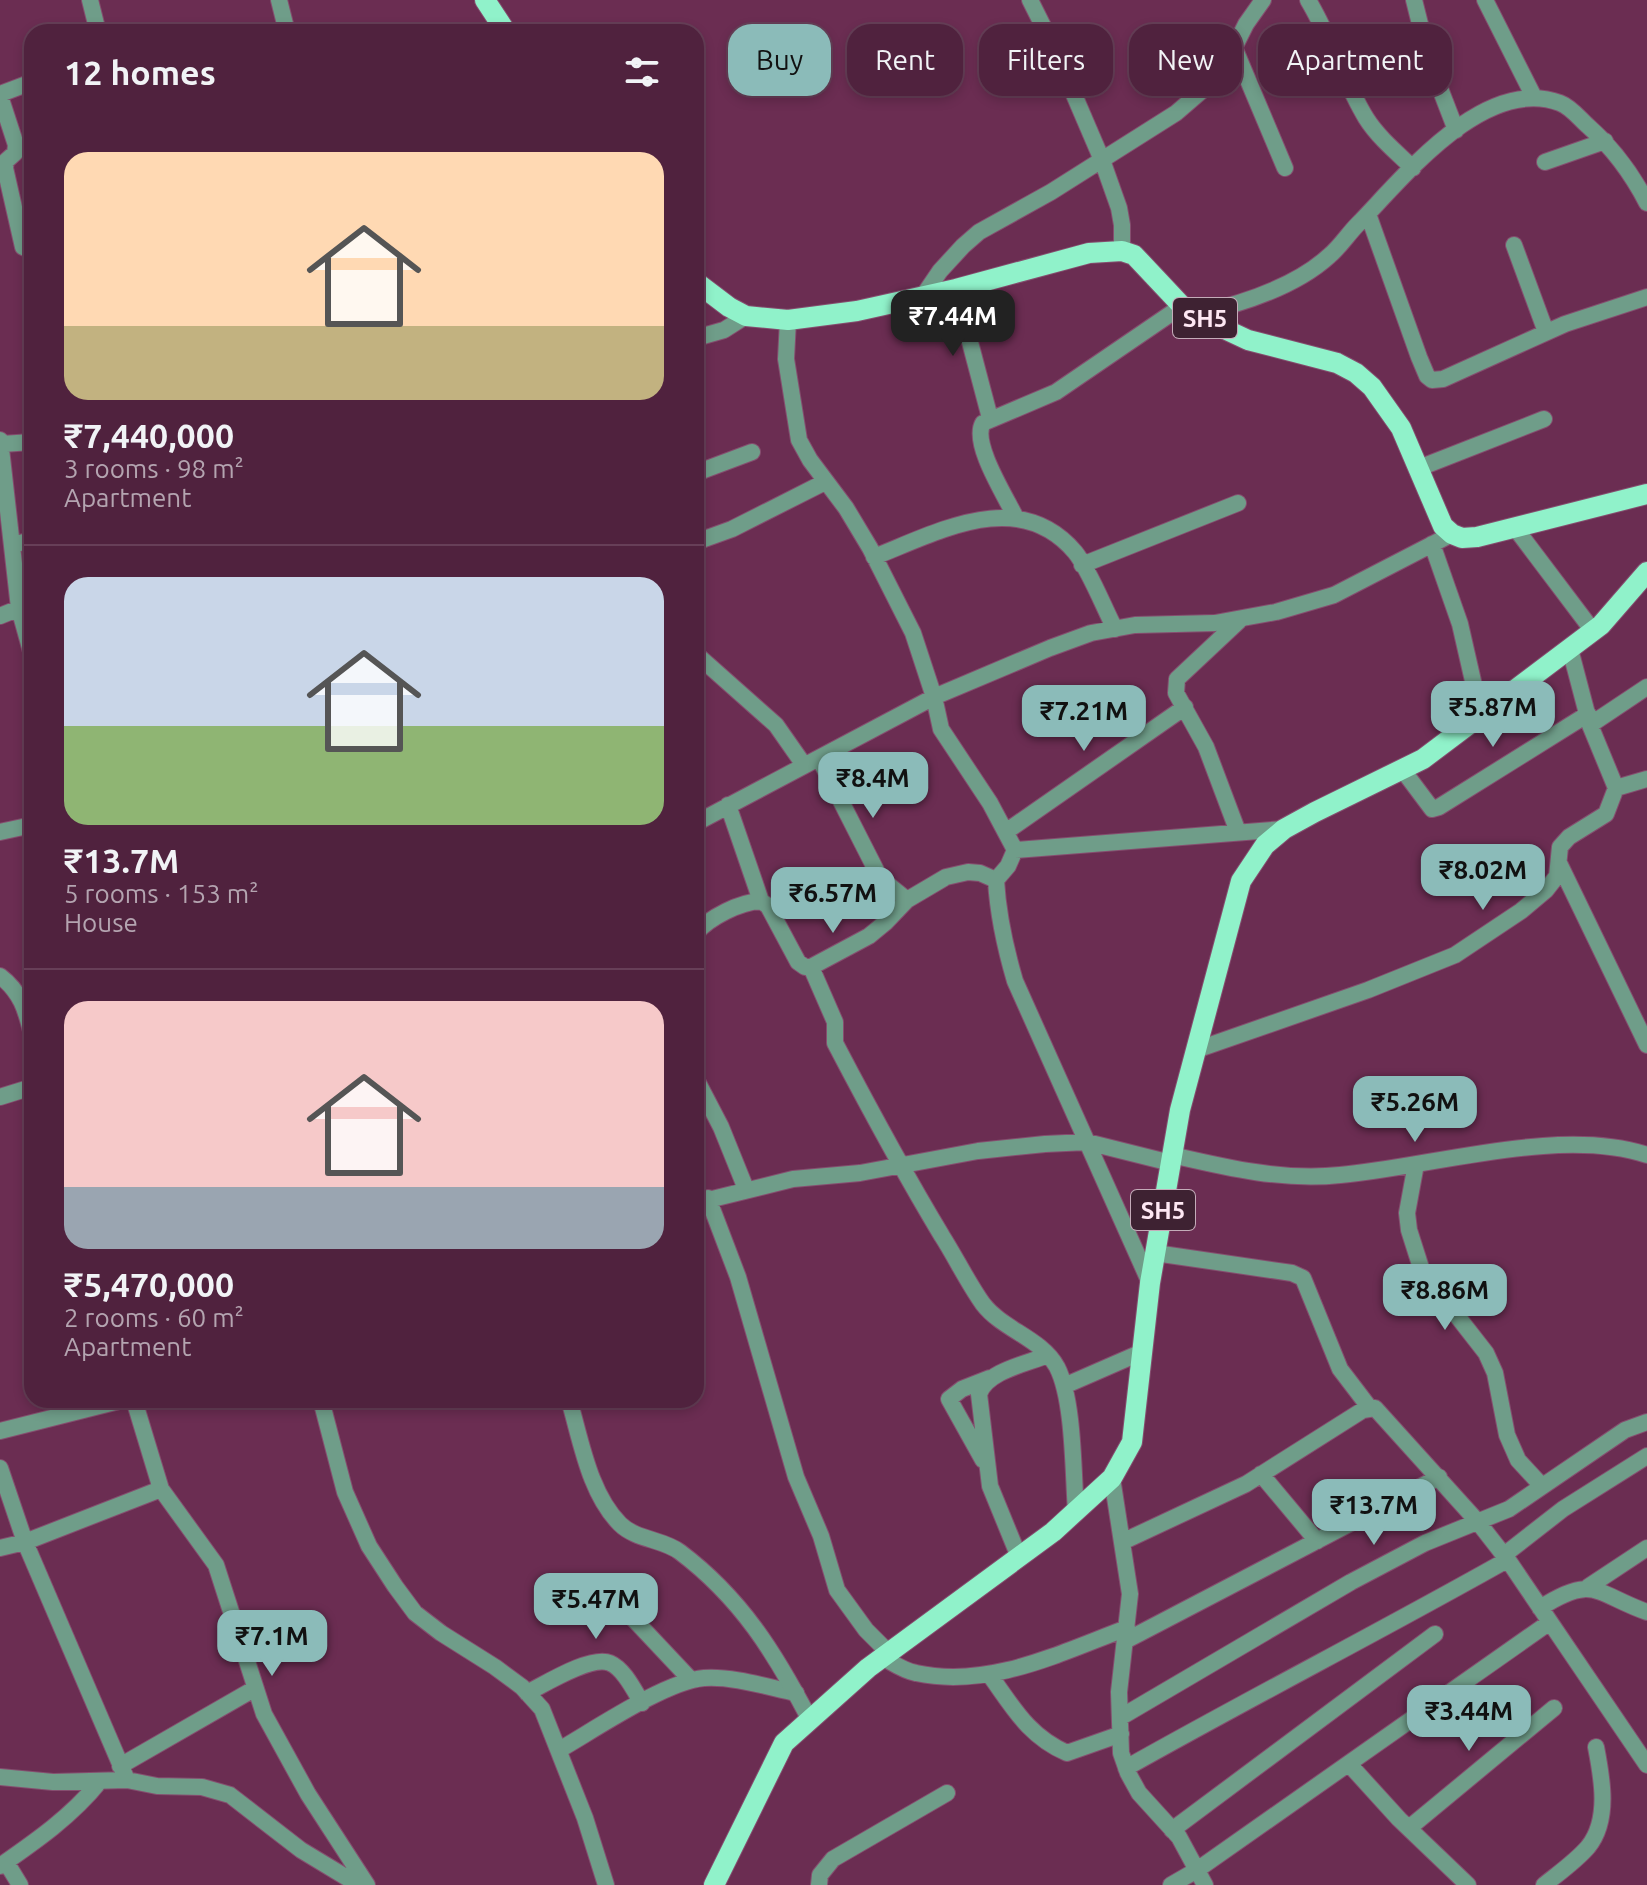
<!DOCTYPE html>
<html lang="en">
<head>
<meta charset="utf-8">
<style>
  body { margin:0; font-family:Ubuntu,sans-serif; background:#5a2f49; color:#f1f3f6; height:100vh; display:flex; flex-direction:column; font-size:30px; white-space:nowrap }
  * { box-sizing:border-box; margin:0 }
  p { font-size:26px; color:#b4a4b0 }
  .icon { flex:none; width:44px; height:44px; fill:none; stroke:currentColor; stroke-width:2; stroke-linecap:round; stroke-linejoin:round }
  .map { position:relative; flex:1; overflow:hidden }
  .side { position:absolute; left:24px; top:24px; width:680px; height:1384px; display:flex; flex-direction:column; background:#50223e; border-radius:24px; box-shadow:0 4px 12px #0003,0 0 0 2px #673f58 }
  .side>* { flex:none }
  .banner { position:absolute; left:728px; top:24px; width:760px; height:72px; display:flex; gap:16px }
  .price { position:absolute; translate:-50% -68px; padding:0 18px; border-radius:16px; background:#8bbbb9; color:#111; font-size:26px; line-height:52px; filter:drop-shadow(0 2px 4px #0008) }
  .price::after { content:''; position:absolute; left:50%; top:48px; width:24px; height:18px; margin-left:-12px; background:inherit; clip-path:polygon(0 0,100% 0,50% 100%) }
  .price.selected { background:#222; color:#fff }
  ul { padding:0; list-style:none }
  li { display:grid; align-content:center; gap:16px; height:424px; padding:0 40px }
  li+li { border-top:2px solid #673f58 }
  li span { display:grid; place-items:center; height:248px; border-radius:24px; color:#555 }
  li>.icon { margin-inline-start:auto }
  span .icon { width:144px; height:144px; fill:#fffc; stroke-width:1 }
  li b { font-size:34px }
  h2 { display:flex; justify-content:space-between; align-items:center; height:96px; padding:0 40px; font-size:34px }
  .pill { padding:0 28px; border-radius:24px; background:#50223e; box-shadow:0 4px 12px #0003,0 0 0 2px #673f58; font-size:28px; line-height:72px }
  .pill.selected { background:#8bbbb9; color:#111 }
  .map>svg:first-child { display:block }
  .lines { fill:none; stroke-linecap:round; stroke-linejoin:round }
  .minor-casing { stroke:#854e6f; stroke-width:18 }
  .tertiary-casing { stroke:#854e6f; stroke-width:18 }
  .primary-casing { stroke:#854e6f; stroke-width:22 }
  .minor { stroke:#6f9d89; stroke-width:16 }
  .tertiary { stroke:#6f9d89; stroke-width:16 }
  .primary { stroke:#90f2ca; stroke-width:20 }
  .labels { text-anchor:middle; dominant-baseline:central; stroke-width:6; stroke-linejoin:round; paint-order:stroke }
  .shield { fill:#3e2232; stroke:#c4acb9; stroke-width:2 }
  .shield-label { font-size:24px; font-weight:bold; fill:#fee7f3 }
</style>
</head>
<body>
<div class="map">
<svg width="1647" height="1885" viewBox="0 0 1647 1885">
  <rect width="100%" height="100%" fill="#6b2d52"/>
  <g class="lines">
    <!-- minor casing -->
    <g class="minor-casing">
      <path id="minor" d="M90 0 98 32
        M1030 0 1054 48 1102 160 1119 208 1122 225V251
        M1308 0C1331 38 1343 80 1366 118 1378 137 1396 152 1413 168
        M1414 0 1429 60 1456 130
        M1485 0 1534 97
        M1234 47 1285 168
        M0 94 32 82
        M0 96 16 145 15 153 6 161 5 168 23 247 32 251
        M1545 162 1605 141
        M1368 214 1419 357 1427 376 1432 380 1443 379 1565 324 1647 297
        M1514 245 1546 332
        M956 289 990 418
        M923 296 940 271 963 246 979 232 1051 192 1176 113 1205 88 1226 64 1246 24 1263 0
        M1197 314C1241 304 1295 287 1329 256 1340 247 1348 234 1358 224 1404 177 1484 75 1560 103 1571 107 1580 119 1588 126 1613 148 1632 174 1647 203
        M788 320 786 359 799 440 810 460 846 508 870 548 913 633 934 697 941 729 990 803 1015 850 1008 866 996 880C998 916 1005 947 1015 981L1150 1283
        M696 338 724 330 746 316
        M0 440 19 608 32 655
        M2 444 32 442
        M1419 468 1544 419
        M696 473 752 452
        M1016 518C1006 497 971 443 983 423L1056 392 1182 306
        M1516 529 1593 631
        M696 542 732 529 825 482
        M1432 544 1460 624 1481 716
        M12 545 32 540
        M874 557C938 532 1019 486 1075 552 1089 569 1104 608 1115 629
        M1082 565 1238 503
        M0 616 32 603
        M696 654 776 725 804 765
        M1590 725 1647 687
        M819 758 880 878 907 900
        M1402 769 1432 809 1439 807 1588 714
        M1616 788 1647 779
        M728 805 761 901
        M696 823 934 697 1050 648 1091 633 1135 625 1215 623 1276 612 1334 595 1452 534
        M1007 831 1185 707
        M0 832 32 825
        M1238 832 1206 747 1176 693 1177 679 1241 619
        M1015 850 1284 829
        M1559 863 1647 1045
        M696 933C710 917 740 902 761 901L768 906 798 962 805 967H811L869 936 886 922 907 900 946 877 968 872 980 873 996 880
        M811 967 835 1022V1043C869 1108 904 1173 942 1236 956 1258 968 1283 983 1304 1003 1330 1041 1338 1057 1367 1074 1400 1073 1473 1076 1512
        M0 976C21 992 26 1010 32 1035
        M1196 1050 1368 990 1455 955 1521 911 1546 890 1557 876 1560 847 1569 837 1606 814 1616 788 1590 725 1570 649
        M696 1079 721 1127 746 1189
        M0 1097 32 1087
        M1172 1155C1228 1168 1283 1181 1340 1175 1431 1167 1560 1126 1647 1155
        M1416 1164 1407 1213 1409 1230 1422 1271 1486 1353 1495 1373 1507 1435 1518 1460 1541 1485
        M708 1198 738 1277 796 1477 821 1536 837 1590 866 1630 889 1653
        M696 1203 793 1179 860 1173 978 1151 1045 1144 1087 1142 1171 1163
        M1155 1253 1292 1273 1303 1278 1340 1369 1369 1407
        M1064 1386 1142 1352
        M134 1400 161 1489 216 1565 264 1714 308 1794 367 1885
        M321 1400 345 1492 369 1546 395 1586 415 1613 441 1633 495 1667 522 1687 542 1709 585 1818 606 1885
        M0 1431 123 1400
        M983 1460 949 1399 962 1389 990 1378
        M0 1468 25 1542 127 1780
        M1261 1474 1317 1541
        M1112 1478 1130 1594 1119 1692 1121 1753 1128 1773 1139 1793 1179 1837 1205 1885
        M1122 1542 1246 1484 1363 1410 1375 1408 1478 1522 1510 1563 1647 1765
        M0 1548 25 1542 161 1489
        M1504 1555 1563 1509 1647 1456
        M1019 1557 990 1486 979 1394C987 1371 1026 1364 1048 1355
        M1588 1587 1647 1548
        M596 1588 627 1612 691 1680
        M1540 1608C1594 1573 1596 1594 1647 1612
        M1125 1641 1439 1477
        M882 1657C893 1663 904 1671 916 1673 989 1689 1060 1653 1127 1628
        M989 1674C1013 1707 1028 1736 1067 1753L1121 1734
        M527 1693C545 1684 591 1655 610 1663 624 1669 634 1690 642 1703
        M1121 1717 1351 1582 1425 1543 1509 1509 1625 1430 1647 1422
        M559 1750C594 1730 666 1681 704 1678 733 1676 767 1687 796 1693
        M1349 1764 1399 1819 1468 1885
        M120 1766 254 1689
        M1126 1768C1252 1697 1381 1631 1507 1560
        M0 1777 53 1782 127 1780 157 1786 202 1787 230 1795 301 1850 359 1885
        M1409 1828 1554 1708
        M1172 1830 1435 1634
        M6 1862 20 1885
        M0 1866C36 1841 72 1816 100 1781
        M819 1885 820 1875 833 1859 947 1793
        M1171 1885 1197 1870 1550 1622
        M1544 1885C1559 1873 1576 1861 1588 1847 1610 1820 1602 1778 1596 1747"/>
    </g>
    <!-- tertiary casing -->
    <g class="tertiary-casing">
      <path id="tertiary" d="M279 0 287 32
        M569 1400C581 1440 589 1493 620 1524 636 1540 663 1539 680 1552 741 1598 775 1653 810 1720"/>
    </g>
    <!-- primary casing -->
    <g class="primary-casing">
      <path id="primary" d="M485 0 506 32
        M696 282 729 307 746 316 788 320 857 311 956 289 1089 253 1122 251 1134 255 1182 306 1216 325 1248 340 1337 363 1356 373 1372 387 1401 428 1443 526 1452 534 1462 538 1477 537 1647 494
        M714 1885 784 1743 868 1668 1053 1532 1112 1478 1132 1442 1150 1283 1180 1110 1241 881 1265 845 1284 829 1315 812 1423 759 1601 625 1647 572"/>
    </g>
    <!-- minor -->
    <use href="#minor" class="minor"/>
    <!-- tertiary -->
    <use href="#tertiary" class="tertiary"/>
    <!-- primary -->
    <use href="#primary" class="primary"/>
  </g>
  <g class="labels">
    <!-- shield labels -->
    <g class="shield">
      <rect x="1173" y="298" width="64" height="40" rx="6"/>
      <rect x="1131" y="1190" width="64" height="40" rx="6"/>
    </g>
    <g class="shield-label">
      <text x="1205" y="318">SH5</text>
      <text x="1163" y="1210">SH5</text>
    </g>
  </g>
</svg>
<b class="price selected" style="left:953px;top:358px">₹7.44M</b>
<b class="price" style="left:1493px;top:749px">₹5.87M</b>
<b class="price" style="left:1084px;top:753px">₹7.21M</b>
<b class="price" style="left:873px;top:820px">₹8.4M</b>
<b class="price" style="left:1483px;top:912px">₹8.02M</b>
<b class="price" style="left:833px;top:935px">₹6.57M</b>
<b class="price" style="left:1415px;top:1144px">₹5.26M</b>
<b class="price" style="left:1445px;top:1332px">₹8.86M</b>
<b class="price" style="left:1374px;top:1547px">₹13.7M</b>
<b class="price" style="left:596px;top:1641px">₹5.47M</b>
<b class="price" style="left:272px;top:1678px">₹7.1M</b>
<b class="price" style="left:1469px;top:1753px">₹3.44M</b>
<div class="banner">
<a class="pill selected">Buy</a>
<a class="pill">Rent</a>
<a class="pill">Filters</a>
<a class="pill">New</a>
<a class="pill">Apartment</a>
</div>
<section class="side">
<h2>12 homes<svg class="icon" aria-label="filters" viewBox="0 0 24 24"><path d="M4 7h16M4 17h16"/><circle cx="9" cy="7" r="2"/><circle cx="15" cy="17" r="2"/></svg></h2>
<ul>
<li><span style="background:linear-gradient(#ffd9b3 70%,#c2b280 0)"><svg class="icon" aria-label="home" viewBox="0 0 24 24"><path d="M3 11l9-7 9 7M6 9v11h12V9"/></svg></span><div><b>₹7,440,000</b><p>3 rooms · 98 m²</p><p>Apartment</p></div></li>
<li><span style="background:linear-gradient(#c9d6e8 60%,#8fb573 0)"><svg class="icon" aria-label="home" viewBox="0 0 24 24"><path d="M3 11l9-7 9 7M6 9v11h12V9"/></svg></span><div><b>₹13.7M</b><p>5 rooms · 153 m²</p><p>House</p></div></li>
<li><span style="background:linear-gradient(#f6c9c9 75%,#9aa5b1 0)"><svg class="icon" aria-label="home" viewBox="0 0 24 24"><path d="M3 11l9-7 9 7M6 9v11h12V9"/></svg></span><div><b>₹5,470,000</b><p>2 rooms · 60 m²</p><p>Apartment</p></div></li>
</ul>
</section>
</div>
</body>
</html>
